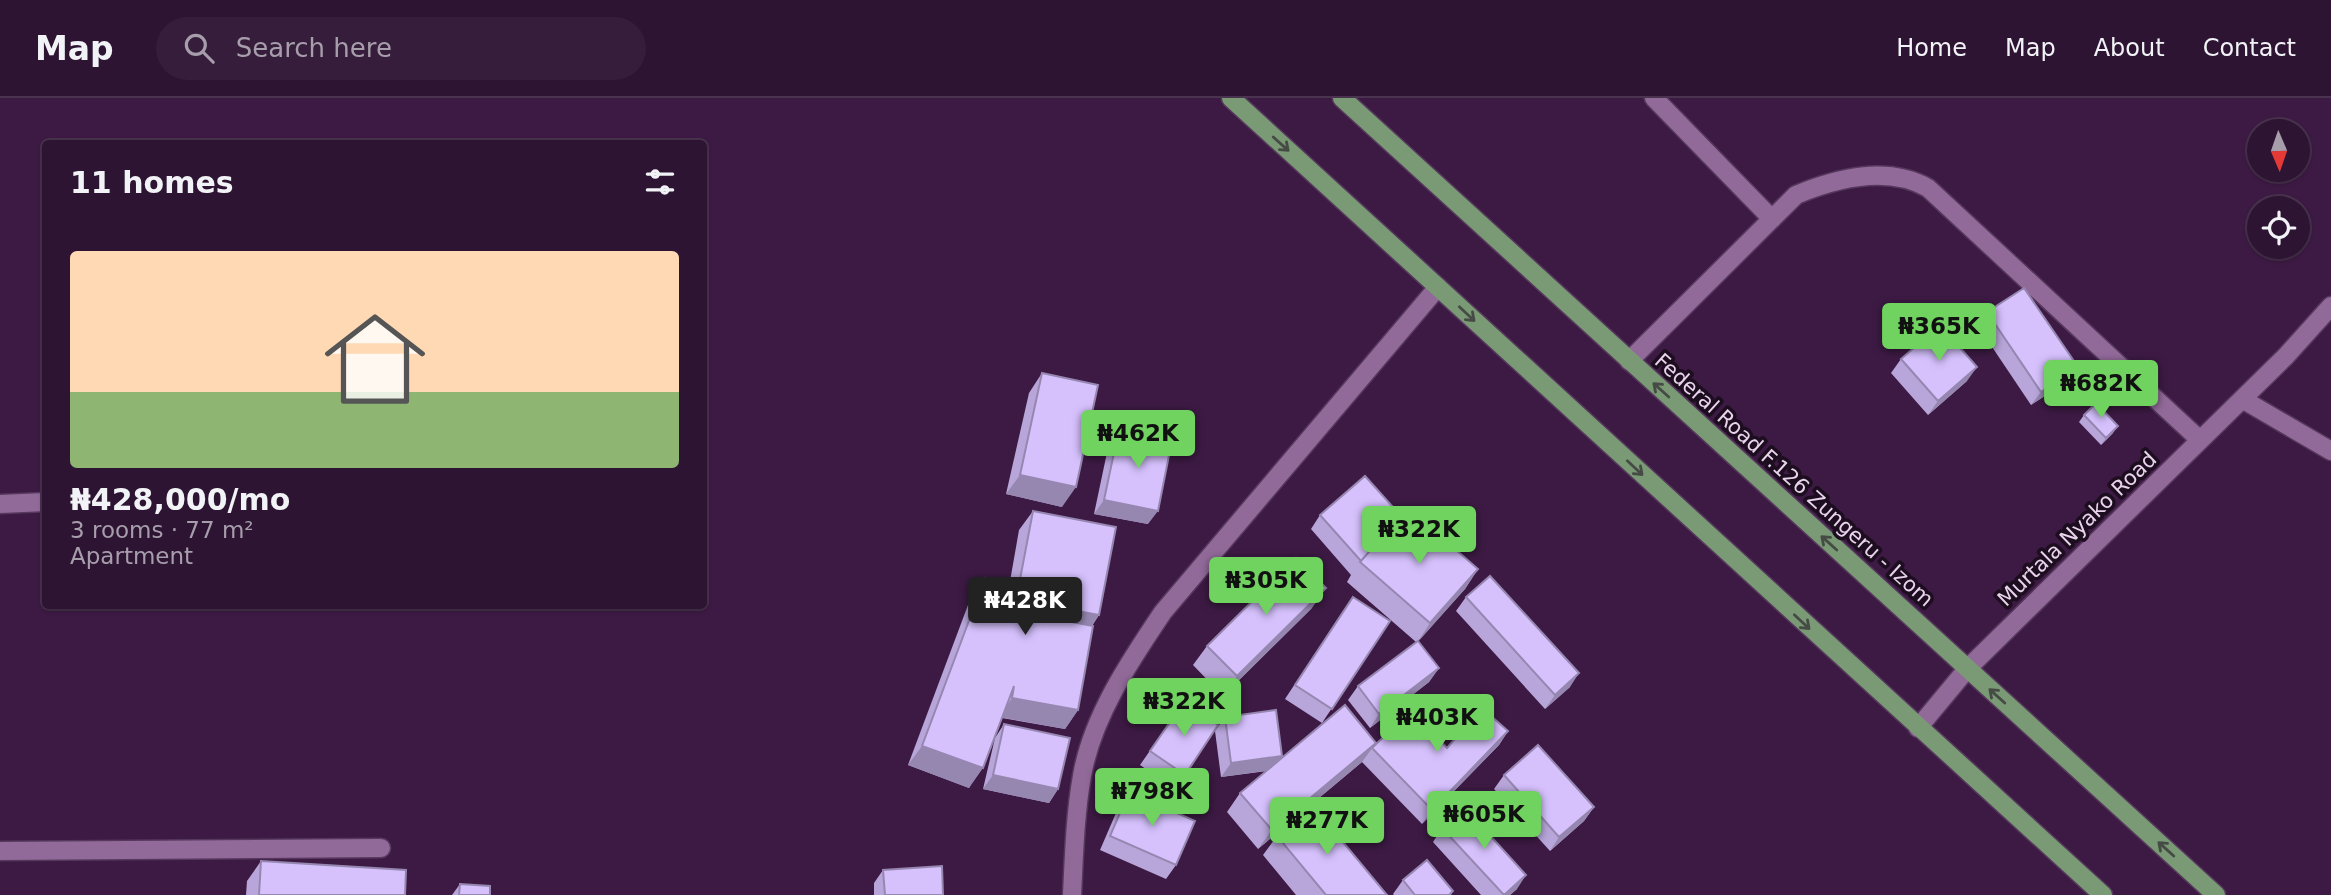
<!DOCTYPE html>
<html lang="en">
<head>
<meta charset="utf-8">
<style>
  body { margin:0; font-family:"DejaVu Sans",sans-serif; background:#361d3b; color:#f1f3f6; height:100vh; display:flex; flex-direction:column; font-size:26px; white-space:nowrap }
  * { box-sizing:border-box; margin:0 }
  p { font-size:23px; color:#a79eac }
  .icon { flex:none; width:38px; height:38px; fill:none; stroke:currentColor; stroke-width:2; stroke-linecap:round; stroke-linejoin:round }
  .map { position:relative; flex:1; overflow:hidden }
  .drawer { position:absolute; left:42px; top:42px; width:665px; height:469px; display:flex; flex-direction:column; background:#2e1433; border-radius:7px; box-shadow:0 2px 5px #0004,0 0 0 2px #49334e }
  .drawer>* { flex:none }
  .needle { width:46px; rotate:178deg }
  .fabs { position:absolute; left:2247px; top:21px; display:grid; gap:14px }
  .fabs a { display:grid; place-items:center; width:63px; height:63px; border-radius:50%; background:#2e1433; box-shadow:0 2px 5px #0004,0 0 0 2px #49334e; font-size:35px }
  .price { position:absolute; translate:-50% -60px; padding:0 16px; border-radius:7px; background:#70d35f; color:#111; font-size:23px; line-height:46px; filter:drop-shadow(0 2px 4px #0008) }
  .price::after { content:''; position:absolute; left:50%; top:42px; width:21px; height:16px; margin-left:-10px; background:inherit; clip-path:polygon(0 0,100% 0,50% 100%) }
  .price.selected { background:#222; color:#fff }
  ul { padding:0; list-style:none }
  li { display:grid; align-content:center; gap:14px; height:371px; padding:0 28px }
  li+li { border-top:2px solid #49334e }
  li span { display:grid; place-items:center; height:217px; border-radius:7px; color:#555 }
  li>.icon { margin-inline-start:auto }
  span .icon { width:126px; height:126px; fill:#fffc; stroke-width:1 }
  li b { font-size:30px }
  h2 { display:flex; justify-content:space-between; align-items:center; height:84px; padding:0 28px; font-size:30px }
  header { display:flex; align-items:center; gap:42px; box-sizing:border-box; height:98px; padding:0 35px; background:#2e1433; border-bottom:2px solid #49334e }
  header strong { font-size:33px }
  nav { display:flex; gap:38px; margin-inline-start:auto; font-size:24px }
  .search { width:490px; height:63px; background:#361d3b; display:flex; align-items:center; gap:18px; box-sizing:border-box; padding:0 24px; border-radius:38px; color:#a79eac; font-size:26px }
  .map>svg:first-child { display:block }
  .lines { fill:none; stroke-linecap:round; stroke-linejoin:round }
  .minor-casing { stroke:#56385d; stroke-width:21 }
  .major-casing { stroke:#56385d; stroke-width:21 }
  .minor { stroke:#926a9a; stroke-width:18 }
  .major { stroke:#799a74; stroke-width:18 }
  .wall { fill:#b8a6da }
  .shaded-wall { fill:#9687b1 }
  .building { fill:#d6c1fd; stroke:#9687b1; stroke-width:2 }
  .oneway { stroke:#464c45 }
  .labels { text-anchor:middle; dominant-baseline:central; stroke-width:7; stroke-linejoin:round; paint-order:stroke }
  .street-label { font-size:21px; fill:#e9d3ed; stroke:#1c0d1f }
</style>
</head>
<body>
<header>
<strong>Map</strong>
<div class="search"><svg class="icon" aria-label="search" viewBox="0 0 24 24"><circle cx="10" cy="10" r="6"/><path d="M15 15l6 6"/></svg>Search here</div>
<nav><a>Home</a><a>Map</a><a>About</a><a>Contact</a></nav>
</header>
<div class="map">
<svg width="2331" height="797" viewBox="0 0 2331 797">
  <rect width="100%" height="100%" fill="#3d1a44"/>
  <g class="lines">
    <!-- minor casing -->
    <g class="minor-casing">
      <path id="minor" d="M1654 0 1772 121
        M1629 263 1796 97C1837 80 1887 67 1928 90L2200 342
        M2242 301 2331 353
        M0 406 46 404
        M1918 630 1967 571 2286 258 2331 208
        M0 753 381 750
        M1072 797C1074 758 1075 717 1082 678 1092 619 1130 563 1163 514L1438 189"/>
    </g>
    <!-- major casing -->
    <g class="major-casing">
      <path id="major" d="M1231 0 2103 797
        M1342 0 2216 797"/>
    </g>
    <!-- minor -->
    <use href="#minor" class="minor"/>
    <!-- major -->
    <use href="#major" class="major"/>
  </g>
  <!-- wall -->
  <path class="wall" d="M1987 214 2078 269 2068 283 2031 307 1978 228Z
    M1901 261 1967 283 1928 317 1891 275Z
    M1042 275 1062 409 1006 396 1029 295Z
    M2084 317 2113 335 2101 347 2079 324Z
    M1119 331 1148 426 1094 416 1109 345Z
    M1033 413 1099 517 1092 528 1078 612 1065 631 1002 620 969 690 908 667 971 499 985 480 1009 489 1019 432Z
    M1320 417 1401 418 1478 471 1465 491 1418 543 1439 570 1429 584 1370 630 1348 602 1358 588 1416 544 1347 484 1351 477 1311 431Z
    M1466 499 1570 589 1545 611 1456 513Z
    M1312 510 1223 598 1193 567 1207 548Z
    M1343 513 1390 523 1322 625 1285 601Z
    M1184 604 1218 627 1175 691 1140 667Z
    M1225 619 1278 663 1376 645 1362 664 1258 751 1227 714 1240 695 1267 673 1221 679 1215 633Z
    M1004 626 1058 691 1049 705 983 691 995 640Z
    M1508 633 1499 647 1422 726 1362 664 1372 650H1447Z
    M1504 677 1594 709 1584 723 1550 753 1494 691Z
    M1129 694 1176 767 1166 781 1100 752 1119 708Z
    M1442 730 1517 791 1510 797H1481L1433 744Z
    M1277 738 1387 797H1296L1263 757Z
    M261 763 405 797H246L247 783Z
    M883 772 943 797H874V785Z
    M1403 782 1453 793 1451 797H1394L1393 796Z
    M460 786 490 797H452Z"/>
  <!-- shaded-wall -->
  <path class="shaded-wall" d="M1977 269 1967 283 1928 317 1938 303Z
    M2078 269 2068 283 2031 307 2041 294Z
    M2118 328 2113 335 2101 347 2106 340Z
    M1020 377 1076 389 1062 409 1006 396Z
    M1104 402 1158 413 1148 426 1094 416Z
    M1478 471 1465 491 1417 545 1430 525Z
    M1326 490 1312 510 1223 598 1237 578Z
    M1044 507 1099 517 1085 537 1030 526Z
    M1439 570 1429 584 1370 630 1379 616Z
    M1579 575 1570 589 1545 611 1555 597Z
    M1012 600 1078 612 1065 631 999 619Z
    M1508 633 1499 647 1422 726 1432 712Z
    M1376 645 1362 664 1258 751 1272 732Z
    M922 648 983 670 969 690 908 667Z
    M1282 658 1272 672 1221 679 1231 665Z
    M993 677 1058 691 1049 705 983 691Z
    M1594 709 1584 723 1550 753 1559 739Z
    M1526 777 1517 791 1510 797H1504Z"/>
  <!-- building -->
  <path class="building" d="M2024 190 2078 269 2041 294 1987 214Z
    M1940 227 1977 269 1938 303 1901 261Z
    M1042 275 1098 287 1076 389 1020 377Z
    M2096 305 2118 328 2106 340 2084 317Z
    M1119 331 1172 342 1158 413 1104 402Z
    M1365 378 1401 418 1361 463 1320 417Z
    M1408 410 1478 471 1430 525 1360 464Z
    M1033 413 1116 429 1099 517 1044 507 1040 518 1093 528 1078 612 1012 600 1014 588 983 670 922 648 985 480 1018 492Z
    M1296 460 1326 490 1237 578 1207 548Z
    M1490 478 1579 575 1555 597 1466 499Z
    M1353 499 1390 523 1332 611 1295 587Z
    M1418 543 1439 570 1379 616 1358 588Z
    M1184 604 1218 627 1185 677 1150 653Z
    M1345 607 1376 645 1272 732 1240 695Z
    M1482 610 1508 633 1432 712 1372 650 1411 613 1447 650Z
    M1276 612 1282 658 1231 665 1225 619Z
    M1004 626 1070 640 1058 691 993 677Z
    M1538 647 1594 709 1559 739 1504 677Z
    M1129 694 1195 723 1176 767 1110 738Z
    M1313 708 1387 797H1326L1277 738Z
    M1465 710 1526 777 1504 797 1442 730Z
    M1427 762 1453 793 1449 797H1415L1403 782Z
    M261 763 406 772 405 797H259Z
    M942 768 943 797H885L883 772Z
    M460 786 490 788V797H459Z"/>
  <!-- one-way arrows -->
  <defs><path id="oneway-shaft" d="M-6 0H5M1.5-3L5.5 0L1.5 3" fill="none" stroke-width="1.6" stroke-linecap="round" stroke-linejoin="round" transform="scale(1.75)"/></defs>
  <g class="oneway">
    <use href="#oneway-shaft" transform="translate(1281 46) rotate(42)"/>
    <use href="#oneway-shaft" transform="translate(1467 216) rotate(43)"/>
    <use href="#oneway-shaft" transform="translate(1661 292) rotate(-138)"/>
    <use href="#oneway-shaft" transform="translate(1635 370) rotate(43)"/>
    <use href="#oneway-shaft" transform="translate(1829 445) rotate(-138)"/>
    <use href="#oneway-shaft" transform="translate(1802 524) rotate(43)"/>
    <use href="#oneway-shaft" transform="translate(1997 598) rotate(-138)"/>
    <use href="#oneway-shaft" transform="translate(2166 751) rotate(-138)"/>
  </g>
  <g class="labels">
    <!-- street labels -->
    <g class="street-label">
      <text transform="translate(1794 382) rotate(42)">Federal Road F.126 Zungeru - Izom</text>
      <text transform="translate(2077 431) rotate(-44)">Murtala Nyako Road</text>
    </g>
  </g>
</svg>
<div class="fabs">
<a><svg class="needle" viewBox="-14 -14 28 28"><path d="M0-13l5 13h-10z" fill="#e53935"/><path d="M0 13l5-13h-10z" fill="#a79eac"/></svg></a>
<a><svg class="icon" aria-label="locate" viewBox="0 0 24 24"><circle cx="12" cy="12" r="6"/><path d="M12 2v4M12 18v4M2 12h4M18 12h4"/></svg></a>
</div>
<b class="price" style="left:1939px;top:265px">₦365K</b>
<b class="price" style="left:2101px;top:322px">₦682K</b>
<b class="price" style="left:1138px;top:372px">₦462K</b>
<b class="price" style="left:1419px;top:468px">₦322K</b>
<b class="price" style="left:1266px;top:519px">₦305K</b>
<b class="price selected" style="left:1025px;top:539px">₦428K</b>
<b class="price" style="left:1184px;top:640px">₦322K</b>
<b class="price" style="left:1437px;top:656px">₦403K</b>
<b class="price" style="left:1152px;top:730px">₦798K</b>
<b class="price" style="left:1484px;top:753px">₦605K</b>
<b class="price" style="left:1327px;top:759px">₦277K</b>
<section class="drawer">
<h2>11 homes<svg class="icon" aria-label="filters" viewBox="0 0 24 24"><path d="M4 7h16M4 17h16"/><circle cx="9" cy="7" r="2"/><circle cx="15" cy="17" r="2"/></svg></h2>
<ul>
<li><span style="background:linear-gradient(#ffd9b3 65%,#8fb573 0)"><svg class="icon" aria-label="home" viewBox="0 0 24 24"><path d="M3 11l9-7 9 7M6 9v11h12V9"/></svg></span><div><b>₦428,000/mo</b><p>3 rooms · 77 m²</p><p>Apartment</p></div></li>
</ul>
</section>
</div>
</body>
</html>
